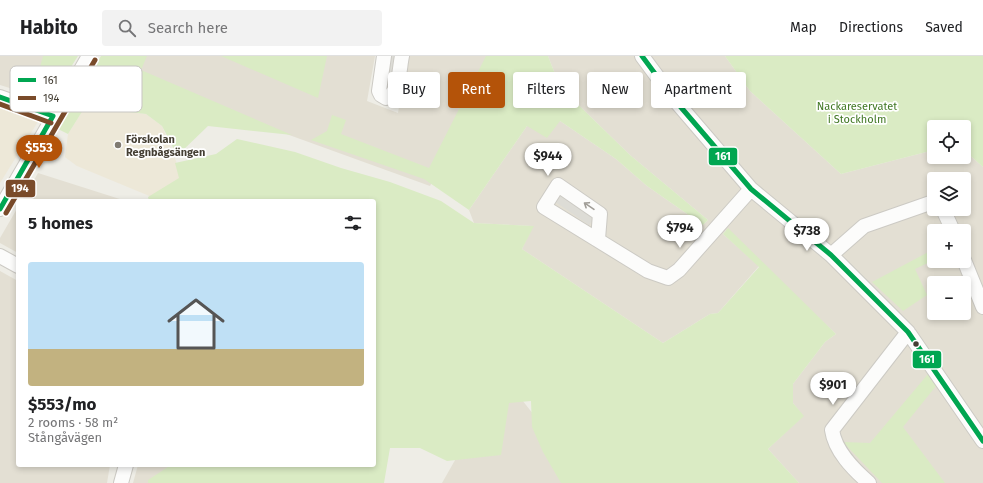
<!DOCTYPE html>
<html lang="en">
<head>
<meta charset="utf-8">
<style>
  body { margin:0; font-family:"Fira Sans",sans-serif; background:#f2f2f2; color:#202124; height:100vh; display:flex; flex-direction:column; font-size:15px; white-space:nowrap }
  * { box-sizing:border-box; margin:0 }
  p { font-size:13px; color:#757577 }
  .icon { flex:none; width:22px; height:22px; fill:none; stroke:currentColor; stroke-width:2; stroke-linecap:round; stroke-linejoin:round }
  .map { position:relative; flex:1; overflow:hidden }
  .panel { position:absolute; left:16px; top:143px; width:360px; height:268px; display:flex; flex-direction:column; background:#fff; border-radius:4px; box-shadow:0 2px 6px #0003 }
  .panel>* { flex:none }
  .guide { position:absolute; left:388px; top:16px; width:380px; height:36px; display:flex; gap:8px }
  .fabs { position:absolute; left:927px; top:64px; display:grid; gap:8px }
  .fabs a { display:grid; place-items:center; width:44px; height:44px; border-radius:4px; background:#fff; box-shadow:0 2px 6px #0003; font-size:20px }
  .price { position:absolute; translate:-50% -34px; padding:0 9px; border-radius:14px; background:#fff; color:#222; font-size:13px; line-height:26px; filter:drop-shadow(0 1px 2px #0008) }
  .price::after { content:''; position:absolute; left:50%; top:24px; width:12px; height:9px; margin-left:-6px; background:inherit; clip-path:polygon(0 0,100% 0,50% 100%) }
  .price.on { background:#b45309; color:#fff }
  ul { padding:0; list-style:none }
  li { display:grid; align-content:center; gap:8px; height:212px; padding:0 12px }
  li+li { border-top:1px solid #e0e0e0 }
  li span { display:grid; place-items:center; height:124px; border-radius:4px; color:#555 }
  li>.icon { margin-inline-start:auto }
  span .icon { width:72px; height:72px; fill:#fffc; stroke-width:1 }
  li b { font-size:17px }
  h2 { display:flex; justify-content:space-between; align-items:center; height:48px; padding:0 12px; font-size:17px }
  .chip { padding:0 14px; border-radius:4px; background:#fff; box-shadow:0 2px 6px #0003; font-size:14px; line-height:36px }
  .chip.on { background:#b45309; color:#fff }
  header { display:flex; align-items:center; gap:24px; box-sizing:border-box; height:56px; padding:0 20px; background:#fff; border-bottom:1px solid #e0e0e0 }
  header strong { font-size:19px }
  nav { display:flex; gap:22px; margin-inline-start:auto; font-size:14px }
  .search { width:280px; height:36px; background:#f2f2f2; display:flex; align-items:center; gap:10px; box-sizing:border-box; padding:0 14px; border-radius:4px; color:#757577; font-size:15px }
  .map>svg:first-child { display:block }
  .residential { fill:#e3dfd3; fill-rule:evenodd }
  .education { fill:#ede8d8 }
  .green { fill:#daebc4 }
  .parking { fill:#dddcd6 }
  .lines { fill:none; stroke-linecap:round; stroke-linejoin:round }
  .minor-casing { stroke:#cccac4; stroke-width:16 }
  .minor { stroke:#fcfcfb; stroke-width:14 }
  .bus-1-casing { stroke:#fff; stroke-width:8 }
  .bus-2-casing { stroke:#fff; stroke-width:8 }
  .bus-1 { stroke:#00a651; stroke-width:5 }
  .bus-2 { stroke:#7a4b2a; stroke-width:5 }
  .oneway { stroke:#a09d97 }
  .poi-dot { fill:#807b72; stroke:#fff; stroke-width:1.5 }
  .bus-dot { fill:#443e33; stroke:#fff; stroke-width:1.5 }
  .labels { text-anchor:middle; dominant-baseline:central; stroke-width:3.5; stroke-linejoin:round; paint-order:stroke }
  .park-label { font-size:11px; fill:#417824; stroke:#fff }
  .poi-label { font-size:11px; font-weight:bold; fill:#443e33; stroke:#fff; text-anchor:start }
  .key { fill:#fff; stroke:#c7c5c2; stroke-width:1 }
  .key-label { font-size:11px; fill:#443e33 }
  .line-badge { stroke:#fff; stroke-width:1.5 }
  .badge-label { font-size:11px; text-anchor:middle; font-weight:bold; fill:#fff }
</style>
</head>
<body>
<header>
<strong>Habito</strong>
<div class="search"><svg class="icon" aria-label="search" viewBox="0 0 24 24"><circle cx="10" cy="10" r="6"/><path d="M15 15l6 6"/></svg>Search here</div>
<nav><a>Map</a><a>Directions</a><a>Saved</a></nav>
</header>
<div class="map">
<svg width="983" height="427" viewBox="0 0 983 427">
  <rect width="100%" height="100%" fill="#eeede6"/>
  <!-- residential -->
  <path class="residential" d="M0 0H47L63 12 39 41 0 29Z
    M112 0H375L367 45 398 57 407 0H498L430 130 107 13Z
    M548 0H725L750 35 841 118 934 94V101H964V94L983 111V427H799L768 393 803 360 793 347V328L825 286 836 278 726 174 723 178 759 210 718 257 710 258 663 287 522 193 533 170 474 167 469 154 527 70 560 65 616 103 647 130 703 169 708 164 630 99 560 31ZM934 123H964V153H934ZM934 175H964V205H934ZM934 227H964V257H934Z
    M38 117 126 145H22Z
    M18 151V197L0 187V182Z
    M0 215 18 225V409H110L107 427H0Z
    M503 320 545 373 584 427H442Z
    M138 409H265L272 427H133Z"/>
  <!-- education -->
  <path class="education" d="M0 50 39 64 0 127Z
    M85 51 146 58 162 70 176 105 181 129 159 144 77 110 65 101 68 78Z"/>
  <!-- green -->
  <path class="green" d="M43 0H78L53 39 33 37Z
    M101 0H147L141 14 292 79 208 70 179 98 176 97 162 70 146 58 85 51 68 78 58 73Z
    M221 0H327L318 42Z
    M486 0H548L560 31 630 99 708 164 703 169 647 130 616 103 560 65 547 82 527 70 469 154 424 123 311 84 327 75 332 59 346 64 341 78 429 112Z
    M725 0H983V111L964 94V71H934V94L841 118 750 35Z
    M237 83 295 96 341 112 390 126 441 145 474 167 534 170 522 193 663 287 710 258 718 257 759 211 723 178 728 172 836 278 825 286 793 328V347L804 360 768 393 799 427H561L543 396 532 371 531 345 509 347 501 399 447 405 420 392H390L384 427H148V424L171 409H374V145H149L148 141 179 122 175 107 216 98Z
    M934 193V204L915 213 927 239 903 255 872 226Z
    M928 318 936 330 903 371 945 427H882L843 386 870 387Z"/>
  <!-- parking -->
  <path class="parking" d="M387 0H397L391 34 382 28Z
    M557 133 596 160 589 169 551 143Z"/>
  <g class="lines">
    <!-- minor casing -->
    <g class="minor-casing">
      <path id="minor" d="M384 0 379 35 381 39 386 42C400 37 399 13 402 0
        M642 0 673 42 751 133 831 199 908 276 983 385
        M0 41 53 60
        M0 153 89 0
        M943 153 953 175
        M598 183 600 158 558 129 544 151 648 215 668 222 679 214 751 133
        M831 199 864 170 930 147 934 149
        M0 200 18 210
        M964 204 983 251
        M121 427 126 409
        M869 427C853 413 835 395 832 374L908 276"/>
    </g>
    <!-- minor -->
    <use href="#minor" class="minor"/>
    <!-- bus-1 casing -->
    <g class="bus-1-casing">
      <path id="bus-1" d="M642 0 673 42 751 133 831 199 908 276 983 385
        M0 41 53 60
        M0 153 53 60"/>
    </g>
    <!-- bus-2 casing -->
    <g class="bus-2-casing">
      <path id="bus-2" d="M0 48 51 67
        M6 157 95 4"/>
    </g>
    <!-- bus-1 -->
    <use href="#bus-1" class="bus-1"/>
    <!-- bus-2 -->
    <use href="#bus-2" class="bus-2"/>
  </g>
  <!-- one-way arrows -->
  <defs><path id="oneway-shaft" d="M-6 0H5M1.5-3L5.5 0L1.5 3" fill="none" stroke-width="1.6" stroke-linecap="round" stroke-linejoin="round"/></defs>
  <use class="oneway" href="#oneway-shaft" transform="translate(589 150) rotate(-146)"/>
  <!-- markers -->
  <circle class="poi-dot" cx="118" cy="89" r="4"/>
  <circle class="bus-dot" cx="916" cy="288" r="3.5"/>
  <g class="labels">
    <!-- park labels -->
    <g class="park-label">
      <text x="857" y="50">Nackareservatet<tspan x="857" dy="13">i Stockholm</tspan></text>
    </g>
    <!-- poi labels -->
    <g class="poi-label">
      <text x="126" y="83">Förskolan<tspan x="126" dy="13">Regnbågsängen</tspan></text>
    </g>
  </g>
  <!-- legend -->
  <rect x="10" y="10" width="132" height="46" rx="6" class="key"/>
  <rect x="18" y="22" width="18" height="4" fill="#00a651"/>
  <rect x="18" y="40" width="18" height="4" fill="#7a4b2a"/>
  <g class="key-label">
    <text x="43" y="28">161</text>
    <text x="43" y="46">194</text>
  </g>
  <g class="line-badge">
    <rect x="708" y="91" width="30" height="19" rx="4" fill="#00a651"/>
    <rect x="5" y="123" width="31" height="19" rx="4" fill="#7a4b2a"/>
    <rect x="912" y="294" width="30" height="19" rx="4" fill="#00a651"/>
  </g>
  <g class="badge-label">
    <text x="723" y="104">161</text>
    <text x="20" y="136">194</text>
    <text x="927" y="307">161</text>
  </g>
</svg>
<div class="fabs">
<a><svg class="icon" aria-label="locate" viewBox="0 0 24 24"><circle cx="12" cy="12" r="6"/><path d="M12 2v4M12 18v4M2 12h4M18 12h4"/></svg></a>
<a><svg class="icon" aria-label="layers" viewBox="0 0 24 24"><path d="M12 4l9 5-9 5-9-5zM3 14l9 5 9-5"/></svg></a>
<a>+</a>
<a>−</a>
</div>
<b class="price on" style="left:39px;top:113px">$553</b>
<b class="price" style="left:548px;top:121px">$944</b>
<b class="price" style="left:680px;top:193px">$794</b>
<b class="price" style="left:807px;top:196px">$738</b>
<b class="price" style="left:833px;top:350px">$901</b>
<div class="guide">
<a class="chip">Buy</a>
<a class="chip on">Rent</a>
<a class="chip">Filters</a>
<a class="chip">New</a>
<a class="chip">Apartment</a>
</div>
<section class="panel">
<h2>5 homes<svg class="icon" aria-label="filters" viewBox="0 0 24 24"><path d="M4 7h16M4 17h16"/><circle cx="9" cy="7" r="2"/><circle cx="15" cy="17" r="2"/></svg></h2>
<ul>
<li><span style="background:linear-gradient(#bfe0f5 70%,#c2b280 0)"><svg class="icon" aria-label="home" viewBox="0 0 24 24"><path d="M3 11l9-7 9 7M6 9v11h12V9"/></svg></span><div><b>$553/mo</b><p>2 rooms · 58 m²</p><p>Stångåvägen</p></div></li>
</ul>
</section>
</div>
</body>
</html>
